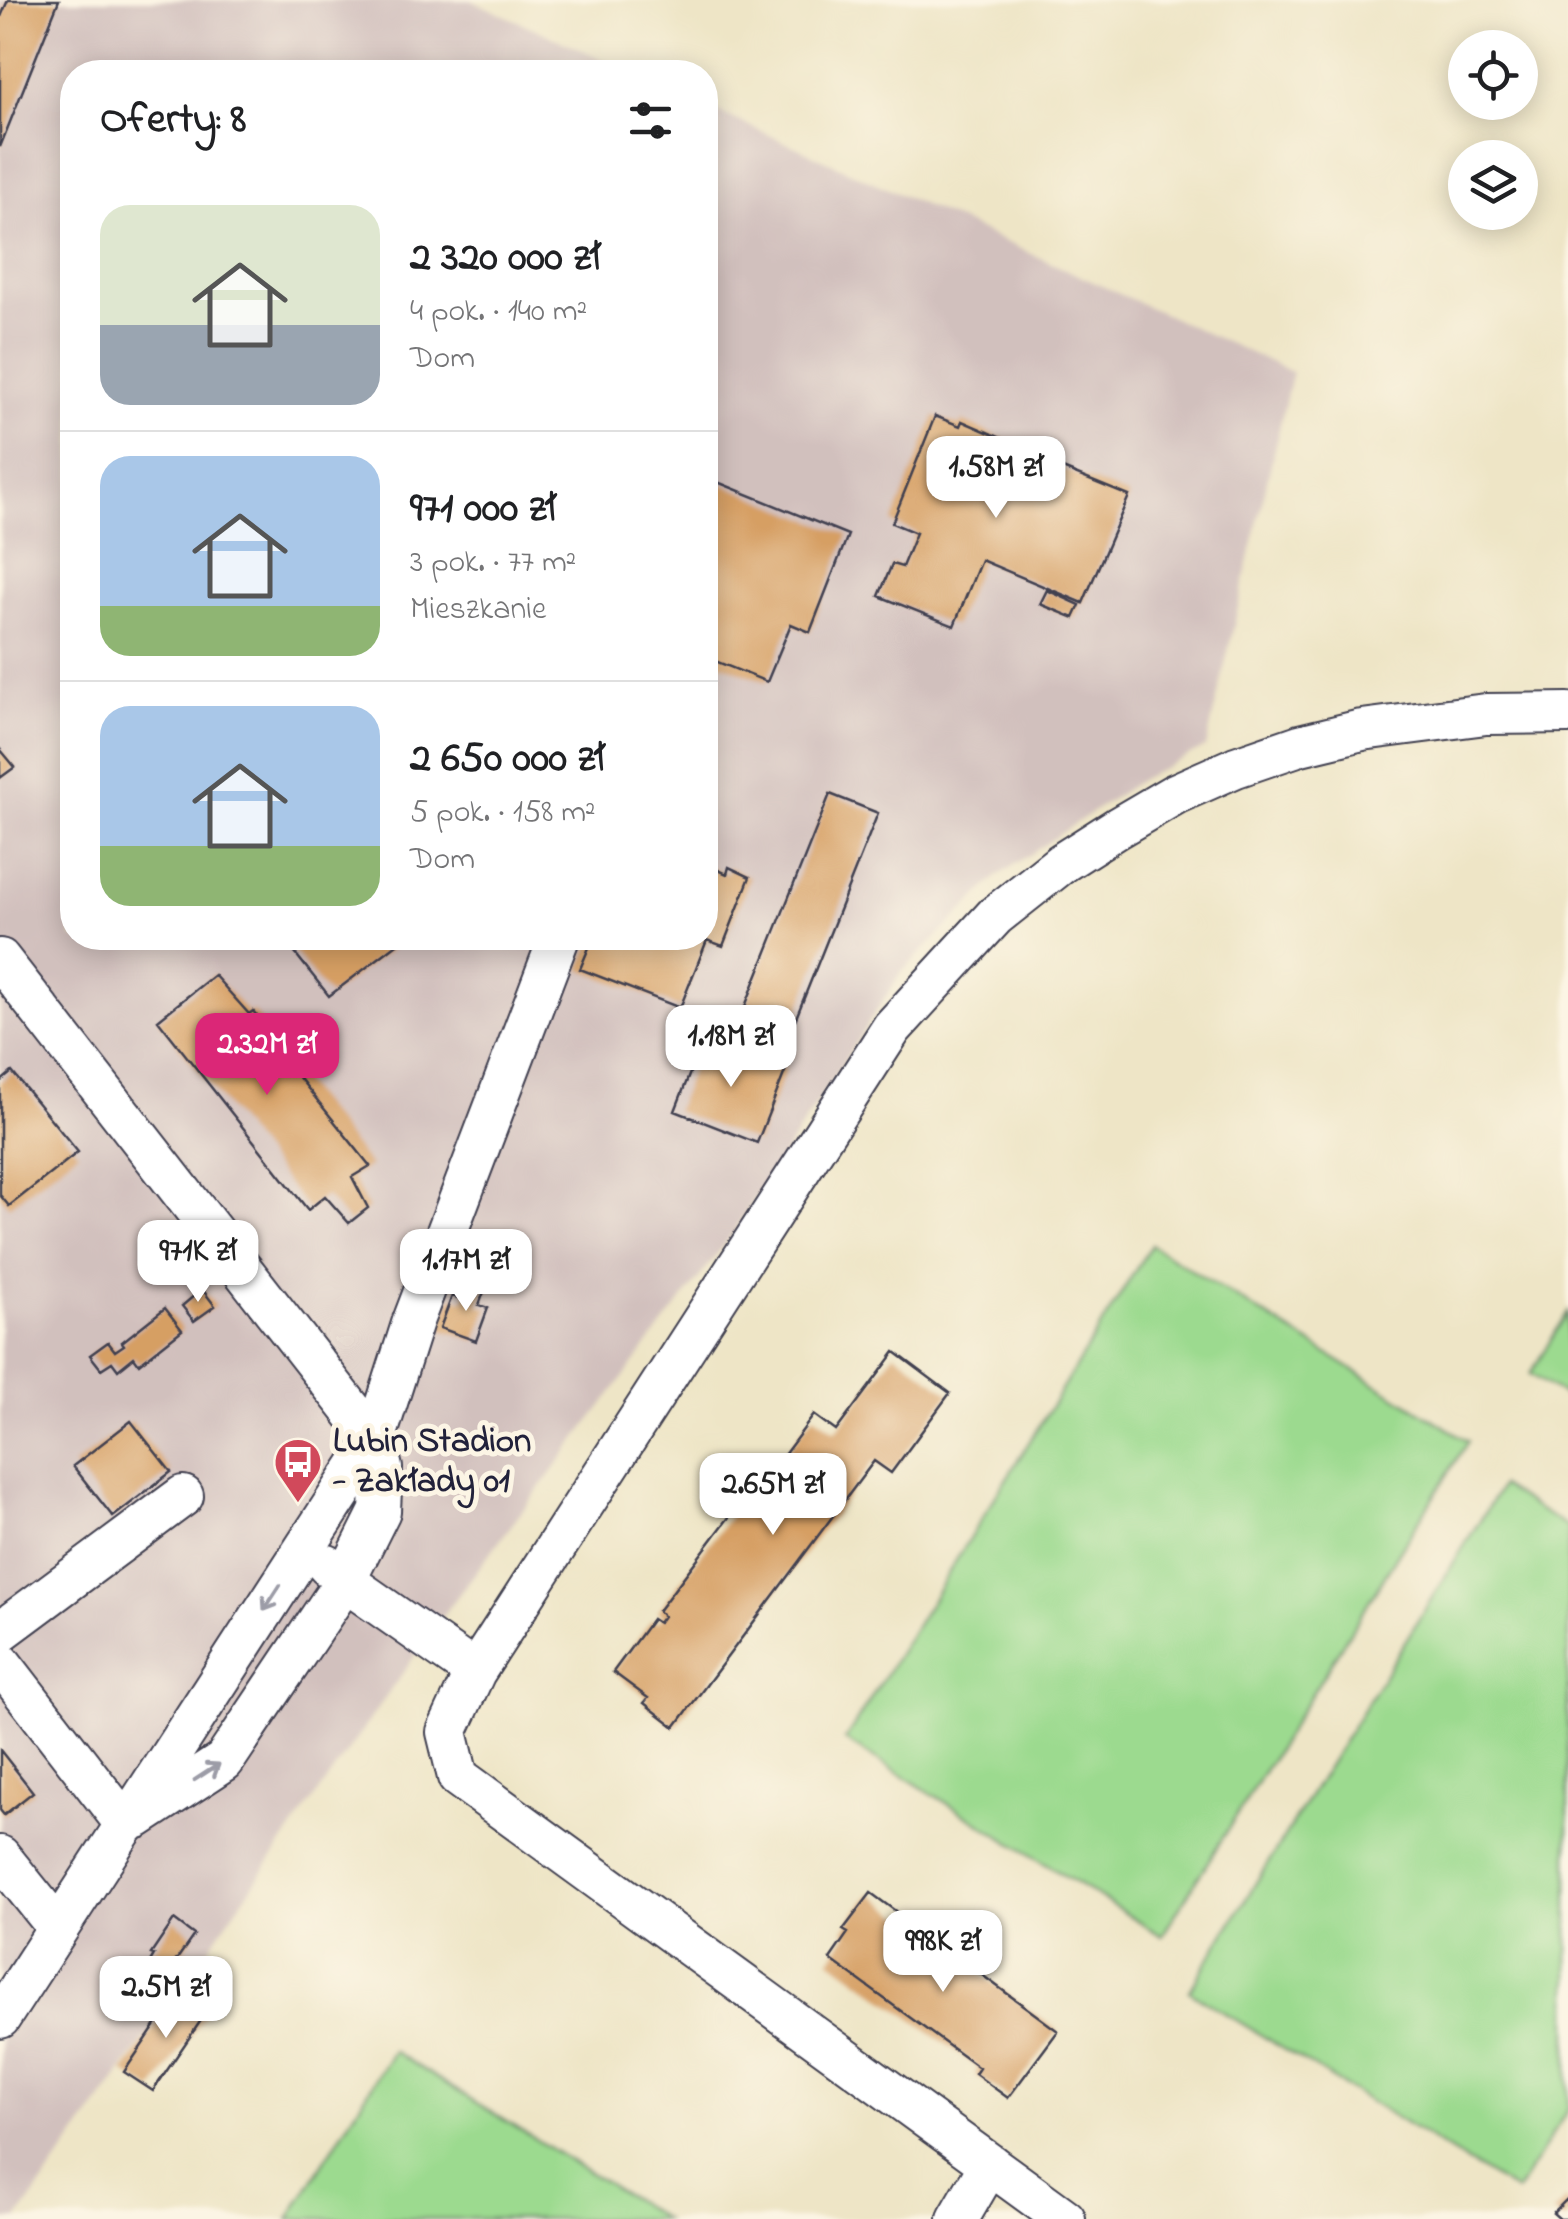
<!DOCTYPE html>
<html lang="pl">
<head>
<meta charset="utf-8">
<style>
  body { margin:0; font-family:"Indie Flower",sans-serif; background:#f2f2f2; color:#202124; height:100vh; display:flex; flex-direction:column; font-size:38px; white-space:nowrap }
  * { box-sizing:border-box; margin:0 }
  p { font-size:32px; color:#757577 }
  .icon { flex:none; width:55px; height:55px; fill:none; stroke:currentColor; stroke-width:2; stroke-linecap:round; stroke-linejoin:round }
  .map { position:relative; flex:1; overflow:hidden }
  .panel { position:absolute; left:60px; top:60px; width:658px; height:890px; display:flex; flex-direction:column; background:#fff; border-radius:40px; box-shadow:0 5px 25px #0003 }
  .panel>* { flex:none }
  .fabs { position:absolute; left:1448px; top:30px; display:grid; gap:20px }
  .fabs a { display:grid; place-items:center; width:90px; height:90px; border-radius:50%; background:#fff; box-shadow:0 5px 25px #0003; font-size:50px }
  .price { position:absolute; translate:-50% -85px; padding:0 22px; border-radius:20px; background:#fff; color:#222; font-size:32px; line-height:65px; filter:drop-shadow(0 2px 5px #0008) }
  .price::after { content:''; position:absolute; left:50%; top:60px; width:30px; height:22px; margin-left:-15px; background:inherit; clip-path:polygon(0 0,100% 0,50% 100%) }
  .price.current { background:#db2777; color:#fff }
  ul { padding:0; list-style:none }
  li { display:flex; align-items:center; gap:30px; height:250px; padding:0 40px }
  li+li { border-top:2px solid #e0e0e0 }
  li span { display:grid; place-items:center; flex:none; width:280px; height:200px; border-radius:30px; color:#555 }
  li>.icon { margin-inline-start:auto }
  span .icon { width:120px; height:120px; fill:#fffc; stroke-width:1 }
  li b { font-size:42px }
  h2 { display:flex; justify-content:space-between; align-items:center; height:120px; padding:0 40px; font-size:42px }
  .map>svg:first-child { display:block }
  .industrial { fill:#d1c0bd }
  .green { fill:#9cda8f; stroke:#5f7e65; stroke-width:2.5 }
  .building { fill:#d69f63 }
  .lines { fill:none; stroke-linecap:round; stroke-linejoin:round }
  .minor-casing { stroke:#413f50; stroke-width:44 }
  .minor { stroke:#fff; stroke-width:40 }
  .oneway { stroke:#9c9ca7 }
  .labels { text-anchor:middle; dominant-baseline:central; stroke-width:10; stroke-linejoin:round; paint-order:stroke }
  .poi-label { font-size:35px; font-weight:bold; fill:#22223b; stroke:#fcf5e5; text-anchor:start }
</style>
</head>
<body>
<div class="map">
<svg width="1568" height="2219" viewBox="0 0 1568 2219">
  <rect width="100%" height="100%" fill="#fcf5e5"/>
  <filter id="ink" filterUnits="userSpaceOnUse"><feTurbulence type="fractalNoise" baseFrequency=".01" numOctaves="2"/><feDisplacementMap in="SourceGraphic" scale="20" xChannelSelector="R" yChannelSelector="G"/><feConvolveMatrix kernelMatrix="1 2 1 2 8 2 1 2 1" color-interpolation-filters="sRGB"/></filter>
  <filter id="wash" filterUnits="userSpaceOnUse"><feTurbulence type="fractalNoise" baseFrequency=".0048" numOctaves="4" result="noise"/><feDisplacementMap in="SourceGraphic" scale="40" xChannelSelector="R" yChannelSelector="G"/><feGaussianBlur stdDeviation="2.25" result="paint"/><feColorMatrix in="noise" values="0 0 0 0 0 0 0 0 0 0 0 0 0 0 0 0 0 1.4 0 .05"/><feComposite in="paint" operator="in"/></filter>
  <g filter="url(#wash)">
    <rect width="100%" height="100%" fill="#eee5c6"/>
    <!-- industrial -->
    <path class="industrial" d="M0 0H471L631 72H72V938H705V106L1292 372 1206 747 1141 779 998 876 901 973 730 1237 447 1610 18 2219H0Z"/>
    <!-- green -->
    <path class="green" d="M1151 1245 1468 1441 1162 1936 845 1740Z
      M1568 1312V1398L1530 1374Z
      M1501 1486 1568 1528V2109L1517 2192 1189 1991Z
      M393 2051 664 2219H289Z"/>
    <g id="blocks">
      <!-- building -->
      <path class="building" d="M8 0H59L0 147V19Z
        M935 416 960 426 962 421 1045 457 1043 461 1129 496 1083 603 981 560 954 626 879 596 892 564 902 567 916 533 892 523Z
        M705 477 848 535 810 632 791 624 767 682 705 657Z
        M1047 590 1080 605 1074 618 1040 604Z
        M0 749 15 767 0 778Z
        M830 794 878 813 792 1028 744 1009Z
        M705 864 727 874 729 867 750 877 723 946 707 940 680 1008 580 969 593 938H705Z
        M283 938H405L329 996Z
        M214 975 249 1014 253 1011 266 1027 261 1030 370 1166 352 1177 368 1208 349 1223 325 1196 308 1210 158 1020Z
        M704 1037 786 1069 757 1143 675 1111Z
        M12 1072 78 1152 9 1206 0 1195V1082Z
        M470 1284 485 1289 479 1305 488 1308 476 1341 440 1328 452 1296 464 1300Z
        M202 1289 215 1306 194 1321 182 1306Z
        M165 1308 182 1330 139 1364 134 1357 118 1370 112 1362 101 1369 90 1355 108 1342 115 1351 124 1345 122 1342Z
        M895 1352 950 1393 891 1473 874 1461 675 1727 644 1703 648 1698 613 1672 652 1619 658 1623 663 1616 658 1611 773 1459 778 1463 814 1415 836 1431Z
        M131 1421 171 1472 113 1517 73 1466Z
        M0 1750 33 1792 4 1815 0 1810Z
        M871 1893 1058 2031 1008 2098 975 2074 979 2068 830 1959 848 1933 843 1930Z
        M174 1920 194 1935 175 1962 179 1964 165 1984 145 1970 154 1955 151 1954Z
        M179 1991 208 2010 153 2091 124 2072Z
        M1568 2198V2219H1560L1553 2213Z"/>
    </g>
  </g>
  <g filter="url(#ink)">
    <use href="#blocks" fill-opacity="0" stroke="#413f50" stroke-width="2.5"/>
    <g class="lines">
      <!-- minor casing -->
      <g class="minor-casing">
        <path id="minor" d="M0 959 375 1440 382 1468 380 1511 345 1581 224 1761 137 1818
          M327 1565 345 1581 475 1672 447 1732 458 1777 1065 2219
          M0 1632 183 1496
          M0 1662 126 1825
          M475 1672 892 1028 995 916 1062 863 1117 828 1175 794 1236 767 1300 745 1362 730 1486 714 1568 713
          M0 1856 58 1928
          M0 2018 375 1440 413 1321 559 938
          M958 2219 990 2164"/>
      </g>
      <!-- minor -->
      <use href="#minor" class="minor"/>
    </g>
    <!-- one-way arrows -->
    <defs><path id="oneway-shaft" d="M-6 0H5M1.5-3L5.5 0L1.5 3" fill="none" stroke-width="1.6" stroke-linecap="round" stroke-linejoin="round" transform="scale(2.5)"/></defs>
    <g class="oneway">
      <use href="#oneway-shaft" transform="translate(272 1598) rotate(123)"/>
      <use href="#oneway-shaft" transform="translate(207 1772) rotate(-33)"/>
    </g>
  </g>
  <!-- icons -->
  <defs>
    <g id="bus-pin" transform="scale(2.5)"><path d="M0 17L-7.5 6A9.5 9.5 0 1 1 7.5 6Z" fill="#d1495b" stroke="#fcf5e5"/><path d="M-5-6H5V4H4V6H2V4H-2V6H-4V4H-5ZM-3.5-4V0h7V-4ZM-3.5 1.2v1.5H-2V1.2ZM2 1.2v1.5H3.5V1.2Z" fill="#fff"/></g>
  </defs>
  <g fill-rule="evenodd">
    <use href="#bus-pin" x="298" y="1462"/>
  </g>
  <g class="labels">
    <!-- poi labels -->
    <g class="poi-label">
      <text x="333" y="1442">Lubin Stadion<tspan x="333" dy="40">- Zakłady 01</tspan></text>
    </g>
  </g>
</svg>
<div class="fabs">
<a><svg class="icon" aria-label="locate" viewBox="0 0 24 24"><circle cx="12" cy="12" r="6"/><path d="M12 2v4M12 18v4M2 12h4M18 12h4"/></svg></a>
<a><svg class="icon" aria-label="layers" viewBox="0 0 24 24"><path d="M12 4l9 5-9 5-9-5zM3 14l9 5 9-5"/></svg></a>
</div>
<b class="price" style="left:996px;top:521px">1.58M zł</b>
<b class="price" style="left:731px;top:1090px">1.18M zł</b>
<b class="price current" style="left:267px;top:1098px">2.32M zł</b>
<b class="price" style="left:198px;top:1305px">971K zł</b>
<b class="price" style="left:466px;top:1314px">1.17M zł</b>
<b class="price" style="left:773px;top:1538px">2.65M zł</b>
<b class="price" style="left:943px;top:1995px">998K zł</b>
<b class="price" style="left:166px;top:2041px">2.5M zł</b>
<section class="panel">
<h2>Oferty: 8<svg class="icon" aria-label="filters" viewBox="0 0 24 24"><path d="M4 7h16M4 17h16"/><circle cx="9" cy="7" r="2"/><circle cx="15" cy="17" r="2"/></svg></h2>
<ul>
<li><span style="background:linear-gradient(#dfe7d0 60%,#9aa5b1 0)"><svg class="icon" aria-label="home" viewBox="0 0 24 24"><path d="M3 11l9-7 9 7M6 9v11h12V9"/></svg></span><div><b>2 320 000 zł</b><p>4 pok. · 140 m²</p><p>Dom</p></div></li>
<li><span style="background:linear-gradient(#a9c7e8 75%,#8fb573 0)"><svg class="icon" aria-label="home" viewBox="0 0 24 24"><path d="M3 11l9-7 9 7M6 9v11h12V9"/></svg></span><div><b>971 000 zł</b><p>3 pok. · 77 m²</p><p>Mieszkanie</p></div></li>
<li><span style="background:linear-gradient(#a9c7e8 70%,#8fb573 0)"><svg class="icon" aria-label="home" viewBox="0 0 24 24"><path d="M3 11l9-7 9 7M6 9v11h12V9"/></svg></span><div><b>2 650 000 zł</b><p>5 pok. · 158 m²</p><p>Dom</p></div></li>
</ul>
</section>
</div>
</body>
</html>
